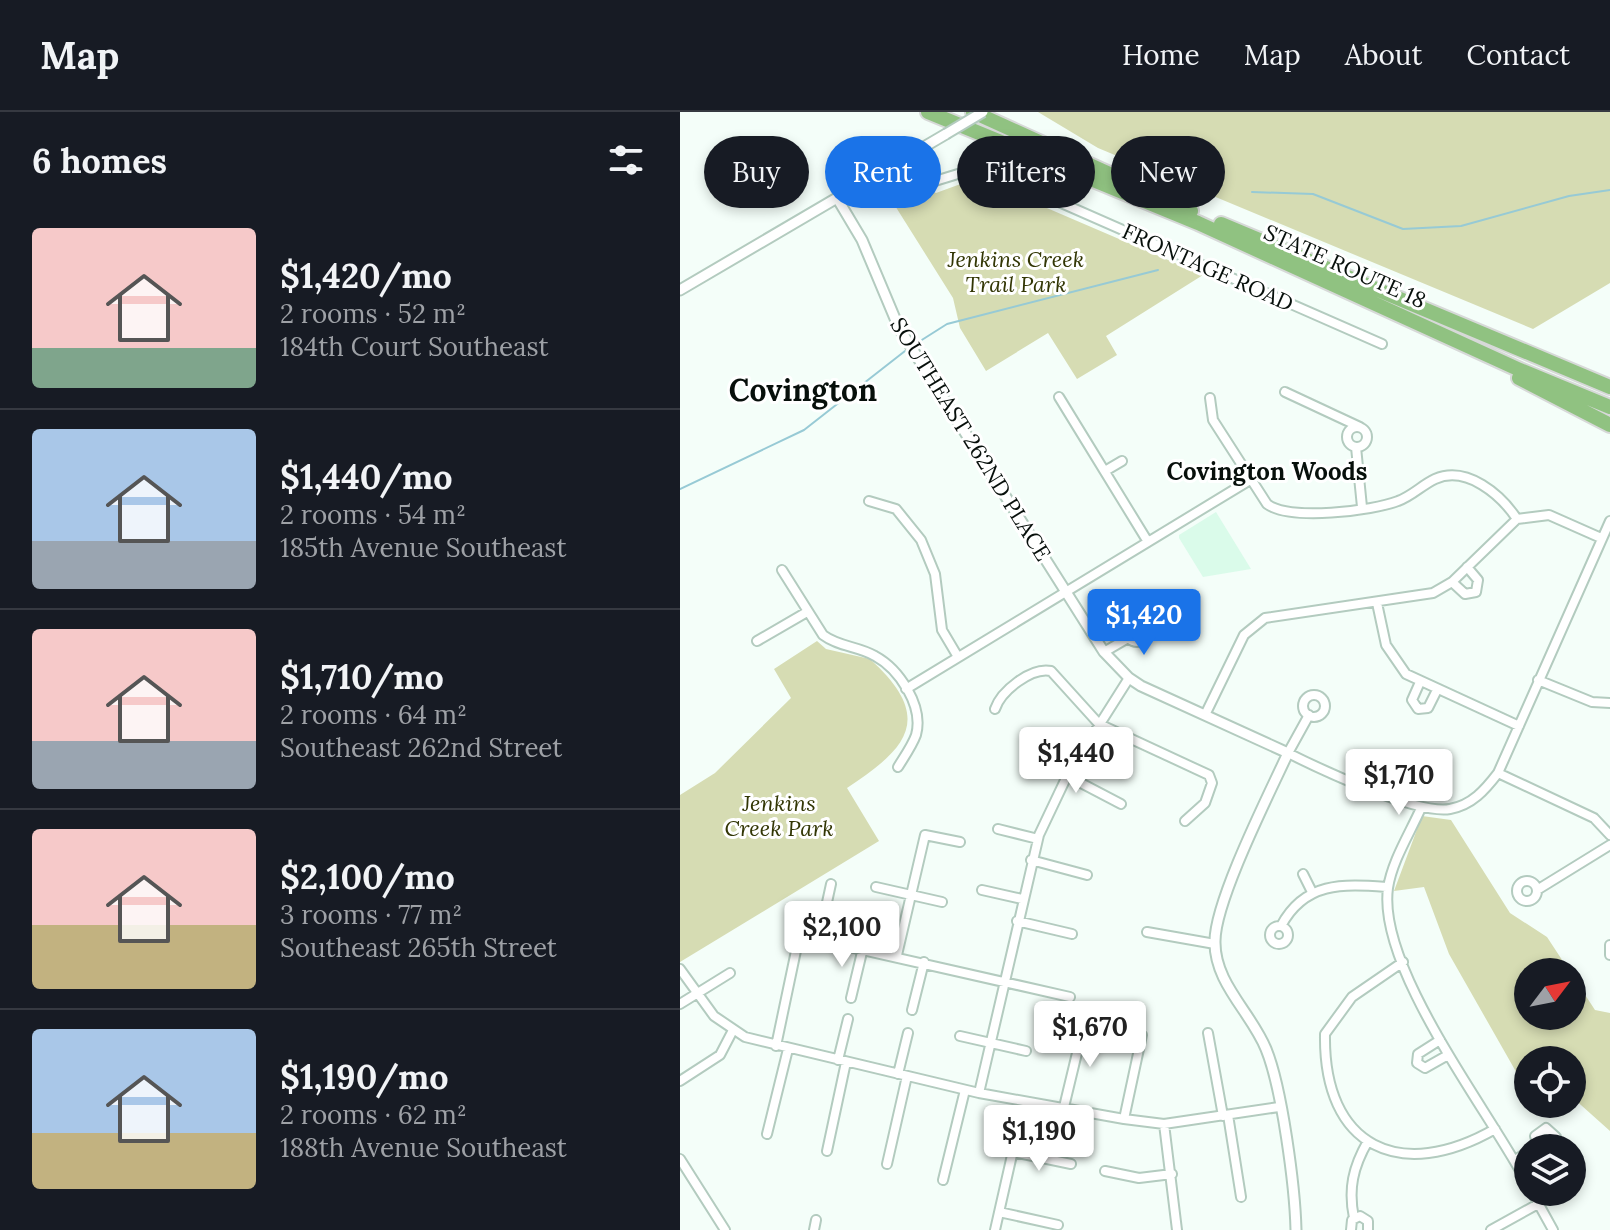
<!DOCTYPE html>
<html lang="en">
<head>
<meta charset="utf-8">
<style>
  body { margin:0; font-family:Lora,serif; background:#20242c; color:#f1f3f6; height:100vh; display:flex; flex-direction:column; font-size:30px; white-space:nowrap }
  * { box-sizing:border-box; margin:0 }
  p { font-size:26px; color:#9ea1a6 }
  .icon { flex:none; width:44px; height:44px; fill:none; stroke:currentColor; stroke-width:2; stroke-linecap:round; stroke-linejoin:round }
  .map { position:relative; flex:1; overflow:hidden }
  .panel { display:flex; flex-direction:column; background:#171b24; width:680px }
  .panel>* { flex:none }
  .hud { position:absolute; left:24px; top:24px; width:760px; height:72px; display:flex; gap:16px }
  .needle { width:52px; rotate:58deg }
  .buttons { position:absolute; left:834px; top:846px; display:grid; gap:16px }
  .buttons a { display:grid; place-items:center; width:72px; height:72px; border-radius:50%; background:#171b24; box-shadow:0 4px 12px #0003; font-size:40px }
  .price { position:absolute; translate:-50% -68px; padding:0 18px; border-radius:8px; background:#fff; color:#222; font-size:26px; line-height:52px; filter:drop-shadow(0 2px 4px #0008) }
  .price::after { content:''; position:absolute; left:50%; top:48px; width:24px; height:18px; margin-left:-12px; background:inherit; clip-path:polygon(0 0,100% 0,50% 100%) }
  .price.current { background:#1a73e8; color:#fff }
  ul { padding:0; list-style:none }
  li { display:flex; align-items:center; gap:24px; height:200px; padding:0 32px }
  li+li { border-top:2px solid #363941 }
  li span { display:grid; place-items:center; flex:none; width:224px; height:160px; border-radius:8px; color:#555 }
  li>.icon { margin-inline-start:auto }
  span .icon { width:96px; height:96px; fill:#fffc; stroke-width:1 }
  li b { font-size:34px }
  h2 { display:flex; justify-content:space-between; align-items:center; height:96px; padding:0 32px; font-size:34px }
  .pill { padding:0 28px; border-radius:36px; background:#171b24; box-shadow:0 4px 12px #0003; font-size:28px; line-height:72px }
  .pill.current { background:#1a73e8; color:#fff }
  header { display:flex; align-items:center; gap:48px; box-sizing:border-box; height:112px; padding:0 40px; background:#171b24; border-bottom:2px solid #363941 }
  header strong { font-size:38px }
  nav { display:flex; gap:44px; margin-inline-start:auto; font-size:28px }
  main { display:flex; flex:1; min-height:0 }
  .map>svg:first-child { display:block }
  .built { fill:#dafbea }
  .green { fill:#d6dcb3 }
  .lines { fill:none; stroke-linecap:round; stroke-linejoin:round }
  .stream { stroke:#97cad5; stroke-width:2 }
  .minor-casing { stroke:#b3cbbf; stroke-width:12 }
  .tertiary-casing { stroke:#b3cbbf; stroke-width:13 }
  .motorway-casing { stroke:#d7d9d8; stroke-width:18 }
  .minor { stroke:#fff; stroke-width:8 }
  .tertiary { stroke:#fff; stroke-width:9 }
  .motorway { stroke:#90c281; stroke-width:14 }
  .tertiary-bridge-casing { stroke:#b3cbbf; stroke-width:13; stroke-linecap:butt }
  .tertiary-bridge { stroke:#fff; stroke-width:9 }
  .labels { text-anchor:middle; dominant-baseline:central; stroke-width:6; stroke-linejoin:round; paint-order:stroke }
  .park-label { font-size:22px; font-style:italic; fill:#323604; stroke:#fff }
  .street-label { font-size:22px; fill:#070f0b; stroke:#fff }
  .neighbourhood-label { font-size:24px; font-weight:bold; fill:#070f0b; stroke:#fff }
  .district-label { font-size:30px; font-weight:bold; fill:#070f0b; stroke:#fff }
</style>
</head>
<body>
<header>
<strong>Map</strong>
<nav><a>Home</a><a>Map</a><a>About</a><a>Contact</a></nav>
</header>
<main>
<section class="panel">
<h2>6 homes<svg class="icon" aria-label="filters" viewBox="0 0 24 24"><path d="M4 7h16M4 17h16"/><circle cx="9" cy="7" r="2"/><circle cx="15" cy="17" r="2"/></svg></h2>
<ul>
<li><span style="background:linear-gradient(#f6c9c9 75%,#7fa58c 0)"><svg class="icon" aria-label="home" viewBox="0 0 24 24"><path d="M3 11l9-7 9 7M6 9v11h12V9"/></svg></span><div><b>$1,420/mo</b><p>2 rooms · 52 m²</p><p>184th Court Southeast</p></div></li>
<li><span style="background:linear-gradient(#a9c7e8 70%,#9aa5b1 0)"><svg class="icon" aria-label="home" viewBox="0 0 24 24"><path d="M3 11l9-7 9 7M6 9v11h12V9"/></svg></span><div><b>$1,440/mo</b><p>2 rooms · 54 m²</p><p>185th Avenue Southeast</p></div></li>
<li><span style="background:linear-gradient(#f6c9c9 70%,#9aa5b1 0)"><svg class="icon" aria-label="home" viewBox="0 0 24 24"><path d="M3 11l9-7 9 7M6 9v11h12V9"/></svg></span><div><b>$1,710/mo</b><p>2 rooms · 64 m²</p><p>Southeast 262nd Street</p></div></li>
<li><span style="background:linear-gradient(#f6c9c9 60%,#c2b280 0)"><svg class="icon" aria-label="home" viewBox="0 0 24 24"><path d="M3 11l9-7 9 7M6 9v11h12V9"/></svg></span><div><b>$2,100/mo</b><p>3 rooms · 77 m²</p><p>Southeast 265th Street</p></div></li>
<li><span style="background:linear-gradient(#a9c7e8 65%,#c2b280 0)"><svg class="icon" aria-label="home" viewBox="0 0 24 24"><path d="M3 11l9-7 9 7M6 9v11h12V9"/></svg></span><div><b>$1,190/mo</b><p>2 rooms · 62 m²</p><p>188th Avenue Southeast</p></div></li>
</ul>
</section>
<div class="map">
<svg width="930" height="1118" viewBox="0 0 930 1118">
  <rect width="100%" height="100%" fill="#f4fef9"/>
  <!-- built -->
  <path class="built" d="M536 400 571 457 523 465 499 426V423Z"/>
  <!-- green -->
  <path class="green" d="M358 0H930V171L853 217 418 36Z
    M218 64 256 81 297 66 523 163 426 224 437 243 397 267 368 221 306 259 280 216 273 186 202 73Z
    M137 529 146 537 190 547C255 606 228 636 167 676L199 729 0 850V683L35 661 111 586 94 557Z
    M742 704 771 708 830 801 867 825 890 860H848V904H892V863L915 898 930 901V1019L892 985V948H848L847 979 769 842 744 775 714 779Z"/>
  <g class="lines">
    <!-- stream -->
    <path class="stream" d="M572 80 633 82 723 117 781 114 889 84 930 78
      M237 231 267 212 478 158
      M0 377 124 318 225 239"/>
    <!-- minor casing -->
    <g class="minor-casing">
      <path id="minor" d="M227 46 238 62 255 69 291 58 329 68 702 232
        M605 280 680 315
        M379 285 468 430
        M530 286 533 308 587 392C610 409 692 399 718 389 732 384 742 373 755 367 787 353 821 383 837 407L869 403 921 426
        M667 325a10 10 0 1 1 20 0a10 10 0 1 1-20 0Z
        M676 335 682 395
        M425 359 442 349
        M189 389 216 397 241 428 255 462 262 518 278 545
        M102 458 143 523C159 535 178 534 195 544 219 557 244 594 236 623 232 634 224 645 218 655
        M772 470 785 482 796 480 798 468 787 455
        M697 491 706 533 726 562 839 614
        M446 519a11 11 0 1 1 22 0a11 11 0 1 1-22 0Z
        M77 529 127 500
        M424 540 448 526
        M858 568 912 590 930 591
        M740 570 732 588 738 597 748 596 757 578
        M226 577 570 368
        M623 594a11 11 0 1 1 22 0a11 11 0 1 1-22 0Z
        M315 597C321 579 351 555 371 559L419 612 529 663 532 671 525 691 505 709
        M525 603 564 523 585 506 753 481 772 470 837 407
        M629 603 608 641C640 657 737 703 770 697 792 693 805 678 818 661L930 409
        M355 647 441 692
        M818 661 914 706 930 723
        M741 696C730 721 712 749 708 776 697 857 810 1000 848 1073
        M318 717 358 727
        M351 748 407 763
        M623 762 632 780
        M837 779a10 10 0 1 1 20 0a10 10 0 1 1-20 0Z
        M196 775 262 790
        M302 778 342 787
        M857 778 930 733
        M337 809 392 822
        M601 814C625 769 663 772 708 775
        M590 823a9 9 0 1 1 18 0a9 9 0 1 1-18 0Z
        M467 820 535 832
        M139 827 151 772
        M930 833V843
        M217 843 245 723 280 730
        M723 850 672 885 645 922C643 1036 721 1071 815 1017
        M0 857 34 904 65 925 299 981 444 1007 484 1012 599 995
        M171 886 183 836
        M0 892 50 861
        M232 898 244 850
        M528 921 543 1004
        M280 924 346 939
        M760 928 738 942 737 951 745 956 768 943
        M96 934 117 834 125 825 390 885
        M158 948 168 907
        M218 962 228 921
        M0 969 40 943 52 920
        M299 981 359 723 387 664 449 566
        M384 995 404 912
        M548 1003 561 1085
        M444 1007 462 923
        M484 1012 497 1118
        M87 1022 108 937
        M859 1036 855 1024 866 1016 876 1025 872 1036
        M147 1039 166 950
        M333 1040 391 1052
        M0 1047 45 1118
        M835 1048 848 1040
        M207 1052 227 964
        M425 1059 459 1066 492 1062
        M263 1068 285 978
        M852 1080 873 1118
        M319 1100 378 1113
        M674 1106C668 1077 673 1055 688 1029
        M134 1118 136 1108
        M315 1118 344 990
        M671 1118 672 1108 680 1104 688 1109V1118
        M811 1118 858 1092"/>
    </g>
    <!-- tertiary casing -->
    <g class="tertiary-casing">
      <path id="tertiary" d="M157 86 182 128 219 216 424 540 449 566 461 574 608 641C589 682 535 789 535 829 534 871 571 900 586 937 602 976 615 1075 616 1118
        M0 178 266 22"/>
    </g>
    <!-- motorway casing -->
    <g class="motorway-casing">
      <path id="motorway" d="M248 0 518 111 840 258 930 295
        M293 0 511 99
        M541 112 930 275
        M839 266 930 313"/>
    </g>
    <!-- minor -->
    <use href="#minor" class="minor"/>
    <!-- tertiary -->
    <use href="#tertiary" class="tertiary"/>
    <!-- motorway -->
    <use href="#motorway" class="motorway"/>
    <!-- tertiary-bridge casing -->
    <g class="tertiary-bridge-casing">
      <path id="tertiary-bridge" d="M266 22 303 0"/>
    </g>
    <!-- tertiary-bridge -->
    <use href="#tertiary-bridge" class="tertiary-bridge"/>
  </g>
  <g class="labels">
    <!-- park labels -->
    <g class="park-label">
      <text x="336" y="147">Jenkins Creek<tspan x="336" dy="25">Trail Park</tspan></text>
      <text x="99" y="691">Jenkins<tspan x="99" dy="25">Creek Park</tspan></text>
    </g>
    <!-- street labels -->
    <g class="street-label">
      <text transform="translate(665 154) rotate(24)">STATE ROUTE 18</text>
      <text transform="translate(528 155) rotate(24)">FRONTAGE ROAD</text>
      <text transform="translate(291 327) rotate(58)">SOUTHEAST 262ND PLACE</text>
    </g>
    <!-- neighbourhood labels -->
    <g class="neighbourhood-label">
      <text x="587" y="359">Covington Woods</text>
    </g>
    <!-- district labels -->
    <g class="district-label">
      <text x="123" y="278">Covington</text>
    </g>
  </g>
</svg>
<div class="buttons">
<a><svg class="needle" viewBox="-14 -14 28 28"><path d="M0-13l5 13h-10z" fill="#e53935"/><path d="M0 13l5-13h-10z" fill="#9ea1a6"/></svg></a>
<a><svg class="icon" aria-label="locate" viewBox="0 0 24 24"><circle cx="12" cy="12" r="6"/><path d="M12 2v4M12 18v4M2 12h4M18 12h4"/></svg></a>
<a><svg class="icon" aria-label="layers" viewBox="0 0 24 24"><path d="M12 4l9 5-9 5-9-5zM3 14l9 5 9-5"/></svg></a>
</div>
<b class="price current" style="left:464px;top:545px">$1,420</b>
<b class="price" style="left:396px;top:683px">$1,440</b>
<b class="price" style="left:719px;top:705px">$1,710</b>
<b class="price" style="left:162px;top:857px">$2,100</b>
<b class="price" style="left:410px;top:957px">$1,670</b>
<b class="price" style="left:359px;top:1061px">$1,190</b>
<div class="hud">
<a class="pill">Buy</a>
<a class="pill current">Rent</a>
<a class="pill">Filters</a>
<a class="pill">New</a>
</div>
</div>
</main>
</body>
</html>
